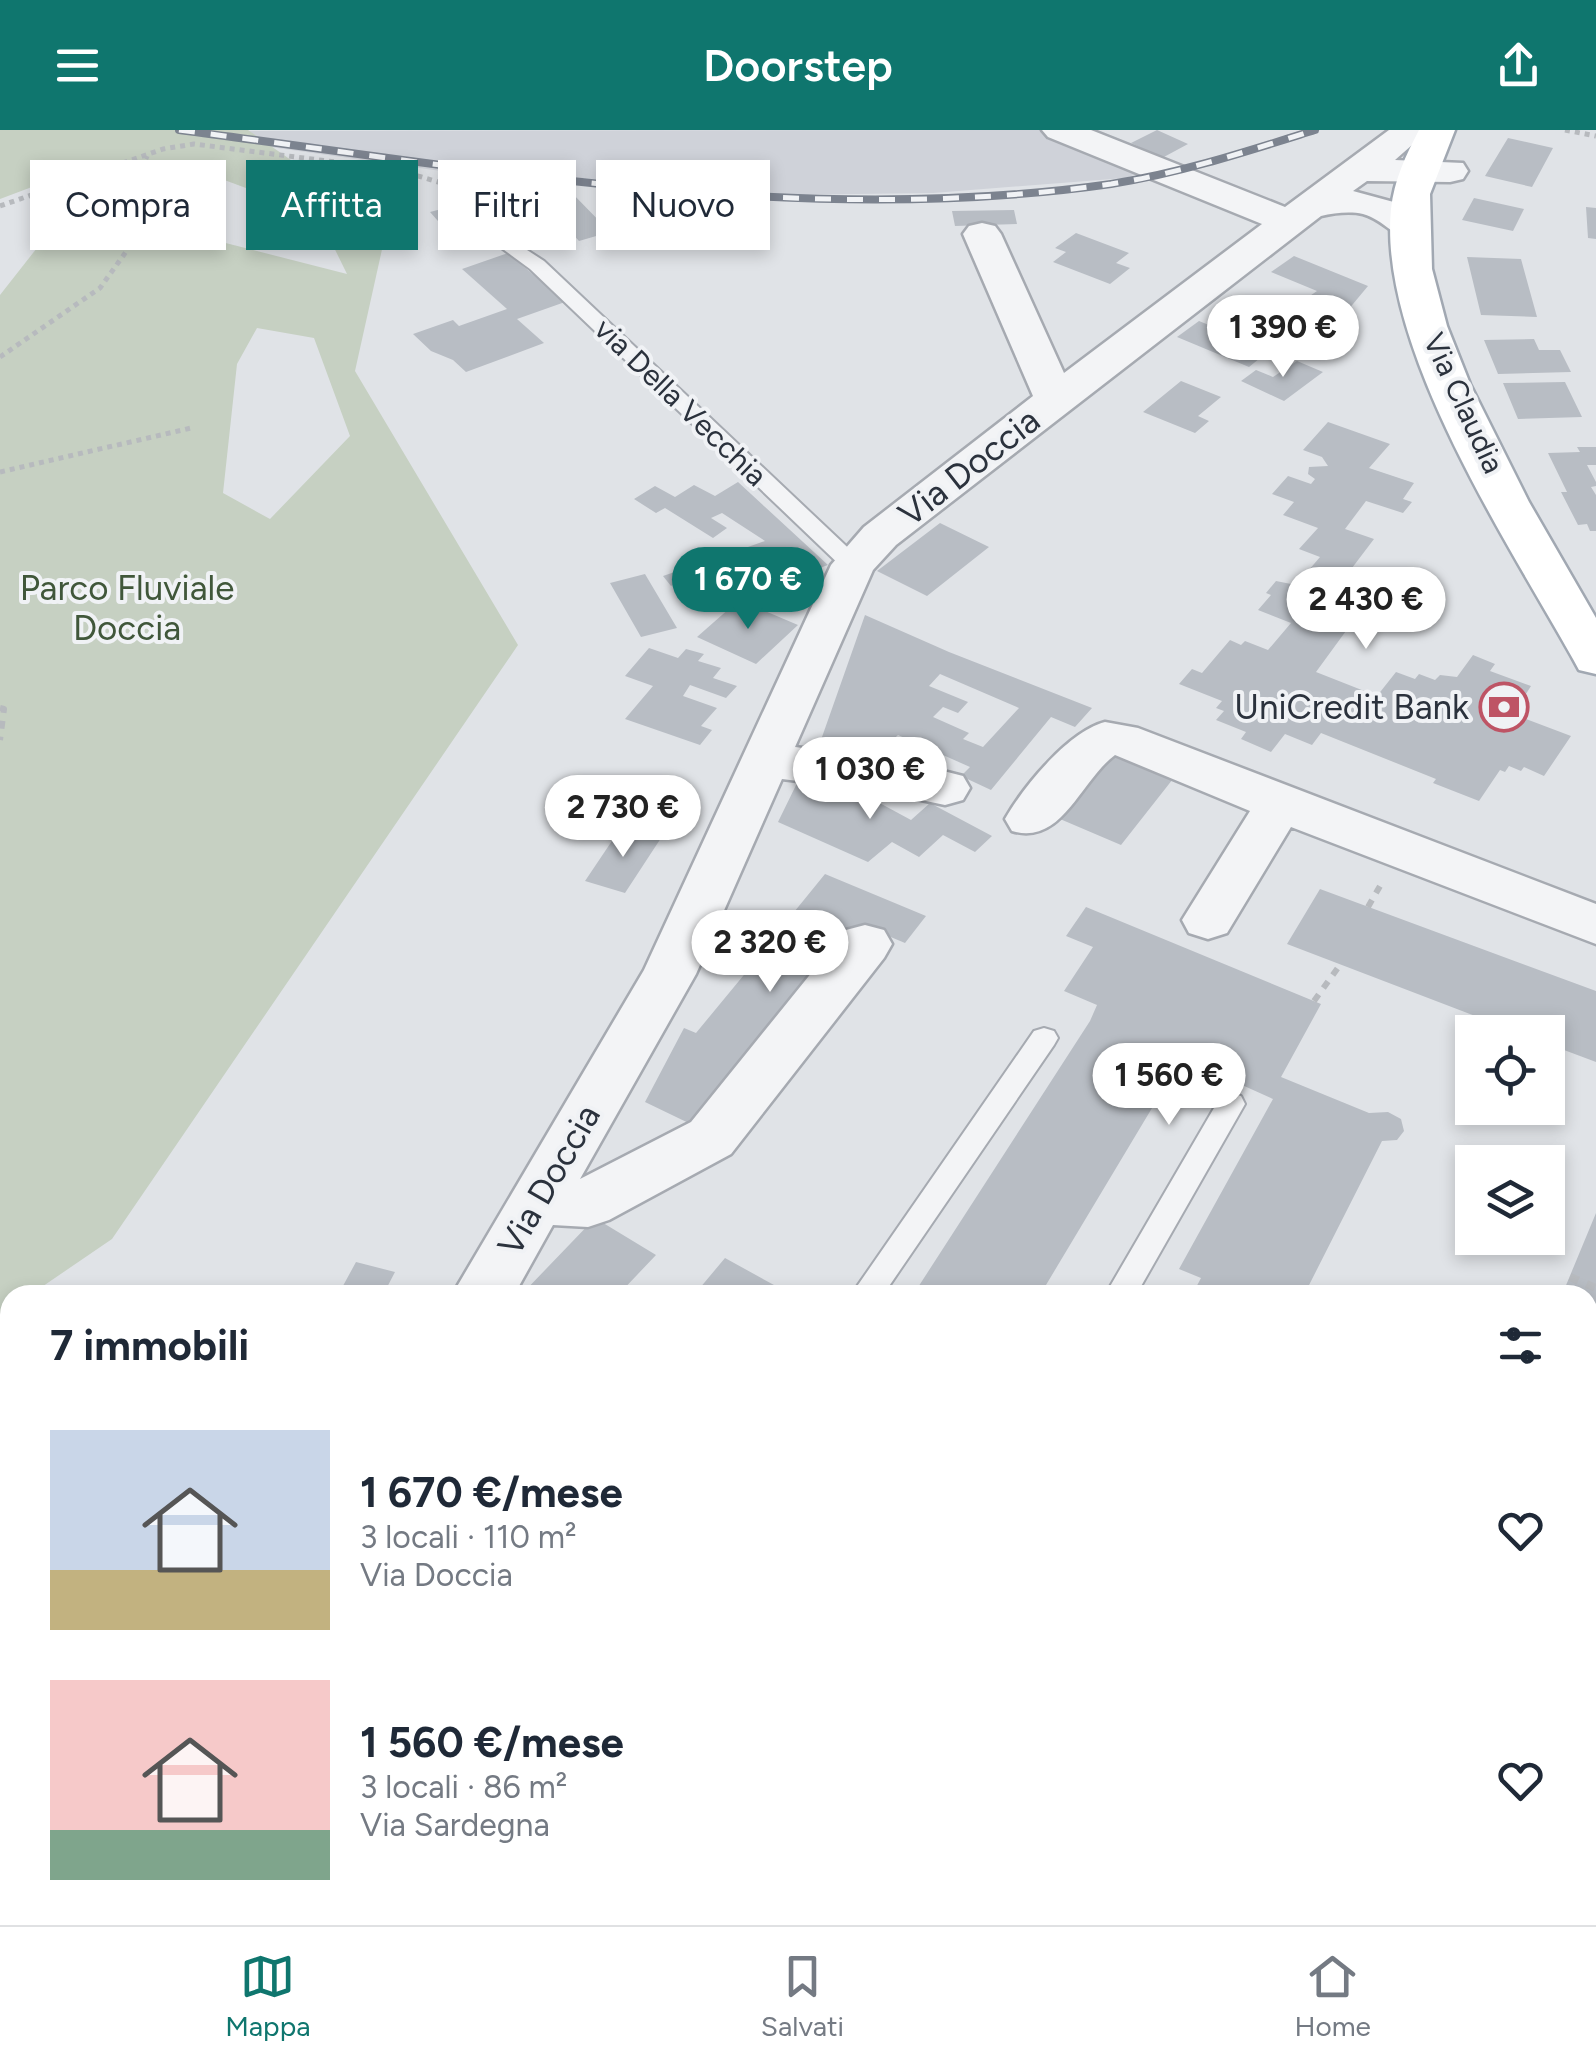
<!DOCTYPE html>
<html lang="it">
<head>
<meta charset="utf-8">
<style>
  body { margin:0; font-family:Figtree,sans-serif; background:#f2f2f3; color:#1f2937; height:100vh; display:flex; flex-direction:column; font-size:38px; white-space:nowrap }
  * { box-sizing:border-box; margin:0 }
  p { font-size:32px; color:#747a83 }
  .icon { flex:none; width:55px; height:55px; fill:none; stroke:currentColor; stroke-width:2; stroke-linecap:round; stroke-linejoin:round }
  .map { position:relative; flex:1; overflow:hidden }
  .sheet { position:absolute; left:0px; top:1155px; width:1598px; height:640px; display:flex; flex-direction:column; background:#fff; border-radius:30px 30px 0 0; box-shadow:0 5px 15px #0003 }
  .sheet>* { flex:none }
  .banner { position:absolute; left:30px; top:30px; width:1000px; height:90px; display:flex; gap:20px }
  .fabs { position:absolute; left:1455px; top:885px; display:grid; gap:20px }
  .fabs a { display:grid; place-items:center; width:110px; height:110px; border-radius:0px; background:#fff; box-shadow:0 5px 15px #0003; font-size:50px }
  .price { position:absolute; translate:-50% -85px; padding:0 22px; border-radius:35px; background:#fff; color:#222; font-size:32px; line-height:65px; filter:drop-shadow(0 2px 5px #0008) }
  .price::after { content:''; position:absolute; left:50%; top:60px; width:30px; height:22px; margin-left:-15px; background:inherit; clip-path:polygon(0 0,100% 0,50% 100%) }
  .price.on { background:#0f766e; color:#fff }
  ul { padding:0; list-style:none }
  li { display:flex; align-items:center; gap:30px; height:250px; padding:0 50px }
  li span { display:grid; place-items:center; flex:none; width:280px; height:200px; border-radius:0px; color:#555 }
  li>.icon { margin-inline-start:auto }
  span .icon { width:120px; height:120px; fill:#fffc; stroke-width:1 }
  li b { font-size:42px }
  h2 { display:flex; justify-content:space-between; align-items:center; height:120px; padding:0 50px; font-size:42px }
  .chip { padding:0 35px; border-radius:0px; background:#fff; box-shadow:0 5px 15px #0003; font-size:35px; line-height:90px }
  .chip.on { background:#0f766e; color:#fff }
  header { display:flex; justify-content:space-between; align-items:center; height:130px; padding:0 50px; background:#0f766e; color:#fff; font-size:45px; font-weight:600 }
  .menu { display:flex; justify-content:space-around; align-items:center; height:140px; border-top:2px solid #e0e1e3; background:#fff; font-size:28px; color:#747a83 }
  .menu a { display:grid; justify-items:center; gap:5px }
  .menu .on { color:#0f766e }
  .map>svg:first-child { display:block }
  .built { fill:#cfd2d9 }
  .green { fill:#c6d0c2; fill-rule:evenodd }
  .building { fill:#b8bdc4; fill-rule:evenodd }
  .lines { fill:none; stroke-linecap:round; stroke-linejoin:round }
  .lane-casing { stroke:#a6aab1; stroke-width:4 }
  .street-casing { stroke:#a6aab1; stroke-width:5 }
  .primary-casing { stroke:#a1a8b2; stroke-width:5 }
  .path-far2 { stroke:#b7babe; stroke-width:5; stroke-dasharray:5 5; stroke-linecap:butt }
  .path-far1 { stroke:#b7babe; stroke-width:6; stroke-dasharray:8 8; stroke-linecap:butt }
  .path { stroke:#b7babe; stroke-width:8; stroke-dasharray:9 9; stroke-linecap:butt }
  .lane { fill:#f3f4f6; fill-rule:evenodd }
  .street { fill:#f3f4f6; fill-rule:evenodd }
  .primary { fill:#fff; fill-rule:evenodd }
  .rail-casing { stroke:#7c838f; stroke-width:8 }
  .rail { stroke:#f0f2f5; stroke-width:5; stroke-dasharray:16; stroke-linecap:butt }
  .labels { text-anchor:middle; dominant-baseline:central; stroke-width:8; stroke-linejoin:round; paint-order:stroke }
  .far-street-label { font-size:30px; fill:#2b323d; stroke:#f0f2f5 }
  .street-label { font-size:35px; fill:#2b323d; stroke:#f0f2f5 }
  .park-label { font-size:35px; fill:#40573a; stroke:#f0f2f5 }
  .poi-label { font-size:35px; fill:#2b323d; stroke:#f0f2f5; text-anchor:end }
</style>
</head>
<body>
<header><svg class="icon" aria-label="menu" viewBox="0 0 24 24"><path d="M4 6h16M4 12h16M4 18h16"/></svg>Doorstep<svg class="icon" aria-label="share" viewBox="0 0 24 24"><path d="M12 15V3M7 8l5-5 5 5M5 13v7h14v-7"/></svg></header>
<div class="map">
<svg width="1596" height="1795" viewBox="0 0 1596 1795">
  <rect width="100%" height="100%" fill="#e0e3e7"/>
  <!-- built -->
  <path class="built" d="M1071 0 1158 37 1125 48 933 63 779 65 570 47 448 42 155 1Z"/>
  <!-- green -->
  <path class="green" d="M0 0H248L387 97 355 241 518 515 112 1109 30 1165H10V1179L0 1186V165L44 109 108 83 347 144 318 85 184 35 101 31 0 69ZM257 198 314 208 350 306 270 389 223 363 237 234Z"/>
  <!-- building -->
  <path class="building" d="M1157 0 1188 14 1162 28 1131 13Z
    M1508 8 1553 18 1532 57 1485 46Z
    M466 57 512 61 505 75 459 71Z
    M570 61 610 102 579 111 568 99 539 107 531 98 513 103 505 94 561 79 549 67Z
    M1474 68 1524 79 1513 101 1462 90Z
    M453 76 476 102 453 108 430 82Z
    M1586 77 1596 78V109L1588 108Z
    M1014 80 1017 94 955 96 952 81Z
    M1076 103 1129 123 1116 133 1130 138 1110 154 1053 132 1066 122 1055 118Z
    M508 123 565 172 517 189 544 213 466 242 453 230 431 221 413 204 453 190 459 196 507 179 462 139Z
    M1294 126 1368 156 1343 186 1304 170 1317 161 1271 142Z
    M1467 127 1521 129 1537 187 1481 185Z
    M1268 173 1334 202 1311 218 1245 189Z
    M1199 191 1270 220 1249 237 1177 207Z
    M1534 209 1539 220H1560L1571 242 1498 244 1484 210Z
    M1297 231 1323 242 1284 271 1241 251 1256 240 1273 247Z
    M1181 251 1221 267 1198 286 1209 291 1195 303 1143 282Z
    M1565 252 1582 287 1518 289 1503 253Z
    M1328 292 1390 314 1369 338 1414 353 1403 369 1412 372 1403 383 1366 371 1345 399 1374 409 1352 438 1398 455 1377 485 1362 479 1316 542 1377 566 1396 542 1415 549 1419 544 1435 550 1440 545 1457 547 1473 525 1495 534 1490 541 1531 556 1513 584 1571 606 1544 646 1524 637 1521 641 1509 636 1505 642 1500 640 1479 671 1433 653 1436 649 1321 603 1312 615 1285 604 1271 622 1241 609 1246 602 1216 590 1224 581 1216 578 1222 571 1179 554 1192 539 1202 543 1230 510 1241 515 1245 511 1268 520 1291 493 1258 480 1271 465 1266 463 1276 451 1296 455 1320 427 1299 419 1318 398 1283 385 1294 372 1272 364 1288 346 1311 354 1315 349 1308 344 1309 337 1328 336 1322 327 1303 320Z
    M1577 317H1596V335H1587L1596 352V356L1591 357 1596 365V401H1590L1587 394 1578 395 1561 362H1567L1548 323 1580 322Z
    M738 352 828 435 700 481 676 453 671 456 663 446 721 426 728 434 741 430 734 422 765 411 722 383 711 388 727 398 713 408 665 378 656 383 634 369 655 356 675 367 694 355 715 366Z
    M940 393 989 417 927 466 877 441Z
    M645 444 677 498 641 507 610 453Z
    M739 470 798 495 756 534 697 507Z
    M865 485 949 522 1092 578 1075 597 1051 587 991 660 961 646 970 637 898 605 867 635 816 624ZM940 544 1019 578 983 617 963 609 969 603 933 587 943 577 958 583 968 572 929 556Z
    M649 518 678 528 686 519 704 524 698 531 721 538 713 548 737 556 726 568 690 555 683 566 717 578 701 596 712 600 700 615 625 589 653 556 625 546Z
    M1113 613 1180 640 1121 715 1060 689 1092 650Z
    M800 647 837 650 911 690 930 673 992 706 975 722 943 705 919 727 892 712 868 732 778 692Z
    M622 696 661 708 625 763 585 751Z
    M825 744 926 786 905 813 862 795 701 999 645 972 684 898 696 903 762 823 747 816 763 797 777 803Z
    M1320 759 1596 861V932L1548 914V902H1517L1287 814Z
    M1086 777 1321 874 1281 947 1369 983 1388 982 1401 989 1404 1001 1397 1010 1382 1011 1304 1165H1192L1201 1148 1179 1139 1273 969 1182 928 1040 1165H913L1090 891 1097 875 1064 861 1093 817 1066 806Z
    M1596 1083V1378L1588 1400V1165H1562Z
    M595 1088 656 1125 618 1165H521Z
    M725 1128 774 1155 766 1165H694Z
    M356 1132 395 1142 383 1165H338Z
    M10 1283V1345L0 1360V1288Z
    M0 1376 10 1379V1465L0 1461Z
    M1588 1438 1596 1442V1561L1588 1557Z
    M1588 1715 1596 1719V1795H1191L1174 1785H1588Z
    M127 1785H244L249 1788 244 1795H119Z
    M339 1785H472L483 1795H350Z"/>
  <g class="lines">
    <!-- lane casing -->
    <g class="lane-casing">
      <path id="lane" d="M507 107 544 131 861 430 864 435 861 440H845L530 139 500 117V109Z
        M1044 898 1054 901 1058 908 1054 915 883 1165H851L1034 901Z
        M1231 963 1241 966 1245 974 1136 1165H1105L1221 966Z
        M79 1785H120L116 1795H75Z"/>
    </g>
    <!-- street casing -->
    <g class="street-casing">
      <path id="street" d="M1042 0H1091L1285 77 1389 0H1429L1395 30 1463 33 1468 41 1463 49 1450 52 1367 51 1353 61 1401 74 1428 98 1422 106C1394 113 1388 91 1363 84 1350 81 1334 83 1321 86L896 415 873 440 795 617C852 624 908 631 963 646L970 658 963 670 945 675 878 661 782 649 696 844 580 1049 691 992 846 800 865 795 884 800 892 814 884 828 731 1024 609 1090 588 1097 553 1095 514 1165H452L644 840 831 435 864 397 1033 266 963 104 969 96 982 93 995 96 1001 104 1064 243 1262 94 1048 7Z
        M1105 592 1138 598 1596 774V814L1291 697 1227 803 1208 809 1189 803 1182 790 1250 681 1115 625C1080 651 1062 716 1012 701L1005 689C1024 656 1068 602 1105 592Z
        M10 1687V1763L0 1767V1692Z
        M635 1785H713L709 1795H631Z
        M809 1785H899L903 1795H813Z"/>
    </g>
    <!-- primary casing -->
    <g class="primary-casing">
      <path id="primary" d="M1419 0H1455L1430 64 1432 139 1447 196 1470 254 1529 372 1596 488V544L1579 540 1573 529C1507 411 1378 217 1391 79 1394 50 1406 25 1419 0Z"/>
    </g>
    <!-- path-far2 -->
    <path class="path-far2" d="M1565 0 1596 6
      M0 76 163 19 194 14 398 40 445 54 450 69 487 95
      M0 227 100 158 151 87 139 45 147 26
      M0 342 191 298"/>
    <!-- path-far1 -->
    <path class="path-far1" d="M0 578 4 579 0 610
      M1368 777 1380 756
      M1314 871 1340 835"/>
    <!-- path -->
    <path class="path" d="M1570 1147 1596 1158
      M1588 1286 1596 1290
      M1588 1416H1596
      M1054 1794 1058 1785
      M1443 1795 1447 1785"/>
    <!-- lane -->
    <use href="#lane" class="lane"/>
    <!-- street -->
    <use href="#street" class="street"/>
    <!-- primary -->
    <use href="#primary" class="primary"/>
    <!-- rail casing -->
    <g class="rail-casing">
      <path id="rail" d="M179 0C486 39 801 98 1111 54 1181 43 1248 21 1315 0"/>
    </g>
    <!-- rail -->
    <use href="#rail" class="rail"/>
  </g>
  <!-- icons -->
  <defs>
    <g id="bank-ring" transform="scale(2.5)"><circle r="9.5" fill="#f0f2f5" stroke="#be5465" stroke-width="1.5"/><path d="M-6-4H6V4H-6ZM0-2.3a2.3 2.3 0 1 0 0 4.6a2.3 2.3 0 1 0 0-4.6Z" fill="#be5465"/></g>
  </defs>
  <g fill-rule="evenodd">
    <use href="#bank-ring" x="1504" y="577"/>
  </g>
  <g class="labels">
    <!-- far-street labels -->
    <g class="far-street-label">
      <text transform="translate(681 272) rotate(44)">via Della Vecchia</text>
      <text transform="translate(1464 273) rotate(65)">Via Claudia</text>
    </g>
    <!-- street labels -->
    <g class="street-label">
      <text transform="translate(969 337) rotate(-38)">Via Doccia</text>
      <text transform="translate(549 1050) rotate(-60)">Via Doccia</text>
    </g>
    <!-- park labels -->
    <g class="park-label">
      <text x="127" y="458">Parco Fluviale<tspan x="127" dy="40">Doccia</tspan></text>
    </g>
    <!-- poi labels -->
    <g class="poi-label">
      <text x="1469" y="577">UniCredit Bank</text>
    </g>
  </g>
</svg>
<div class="fabs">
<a><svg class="icon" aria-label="locate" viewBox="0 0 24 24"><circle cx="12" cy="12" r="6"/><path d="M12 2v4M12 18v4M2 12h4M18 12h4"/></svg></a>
<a><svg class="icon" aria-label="layers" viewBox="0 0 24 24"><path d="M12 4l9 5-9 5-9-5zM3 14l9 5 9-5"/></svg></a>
</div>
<b class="price" style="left:1283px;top:250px">1 390 €</b>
<b class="price on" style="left:748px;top:502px">1 670 €</b>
<b class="price" style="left:1366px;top:522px">2 430 €</b>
<b class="price" style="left:870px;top:692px">1 030 €</b>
<b class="price" style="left:623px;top:730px">2 730 €</b>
<b class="price" style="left:770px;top:865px">2 320 €</b>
<b class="price" style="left:1169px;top:998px">1 560 €</b>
<div class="banner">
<a class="chip">Compra</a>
<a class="chip on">Affitta</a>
<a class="chip">Filtri</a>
<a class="chip">Nuovo</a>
</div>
<section class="sheet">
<h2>7 immobili<svg class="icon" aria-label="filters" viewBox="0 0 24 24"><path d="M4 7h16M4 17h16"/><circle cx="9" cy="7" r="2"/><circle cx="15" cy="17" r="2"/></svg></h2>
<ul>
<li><span style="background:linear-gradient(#c9d6e8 70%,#c2b280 0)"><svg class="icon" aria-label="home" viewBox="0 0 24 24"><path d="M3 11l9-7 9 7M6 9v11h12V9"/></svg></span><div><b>1 670 €/mese</b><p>3 locali · 110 m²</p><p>Via Doccia</p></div><svg class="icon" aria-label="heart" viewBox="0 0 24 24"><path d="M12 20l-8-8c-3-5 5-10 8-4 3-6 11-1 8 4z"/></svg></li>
<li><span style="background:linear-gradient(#f6c9c9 75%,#7fa58c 0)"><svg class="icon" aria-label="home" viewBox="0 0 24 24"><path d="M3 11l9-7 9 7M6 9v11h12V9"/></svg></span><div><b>1 560 €/mese</b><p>3 locali · 86 m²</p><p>Via Sardegna</p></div><svg class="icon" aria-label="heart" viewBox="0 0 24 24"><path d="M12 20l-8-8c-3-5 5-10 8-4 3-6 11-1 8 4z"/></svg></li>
</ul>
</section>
</div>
<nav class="menu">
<a class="on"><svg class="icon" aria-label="map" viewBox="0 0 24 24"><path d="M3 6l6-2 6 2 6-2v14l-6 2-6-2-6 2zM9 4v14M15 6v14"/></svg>Mappa</a>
<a><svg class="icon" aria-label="saved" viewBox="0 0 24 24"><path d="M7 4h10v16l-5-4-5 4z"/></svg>Salvati</a>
<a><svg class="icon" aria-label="home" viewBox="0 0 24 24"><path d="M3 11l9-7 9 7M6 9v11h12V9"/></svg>Home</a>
</nav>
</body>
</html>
